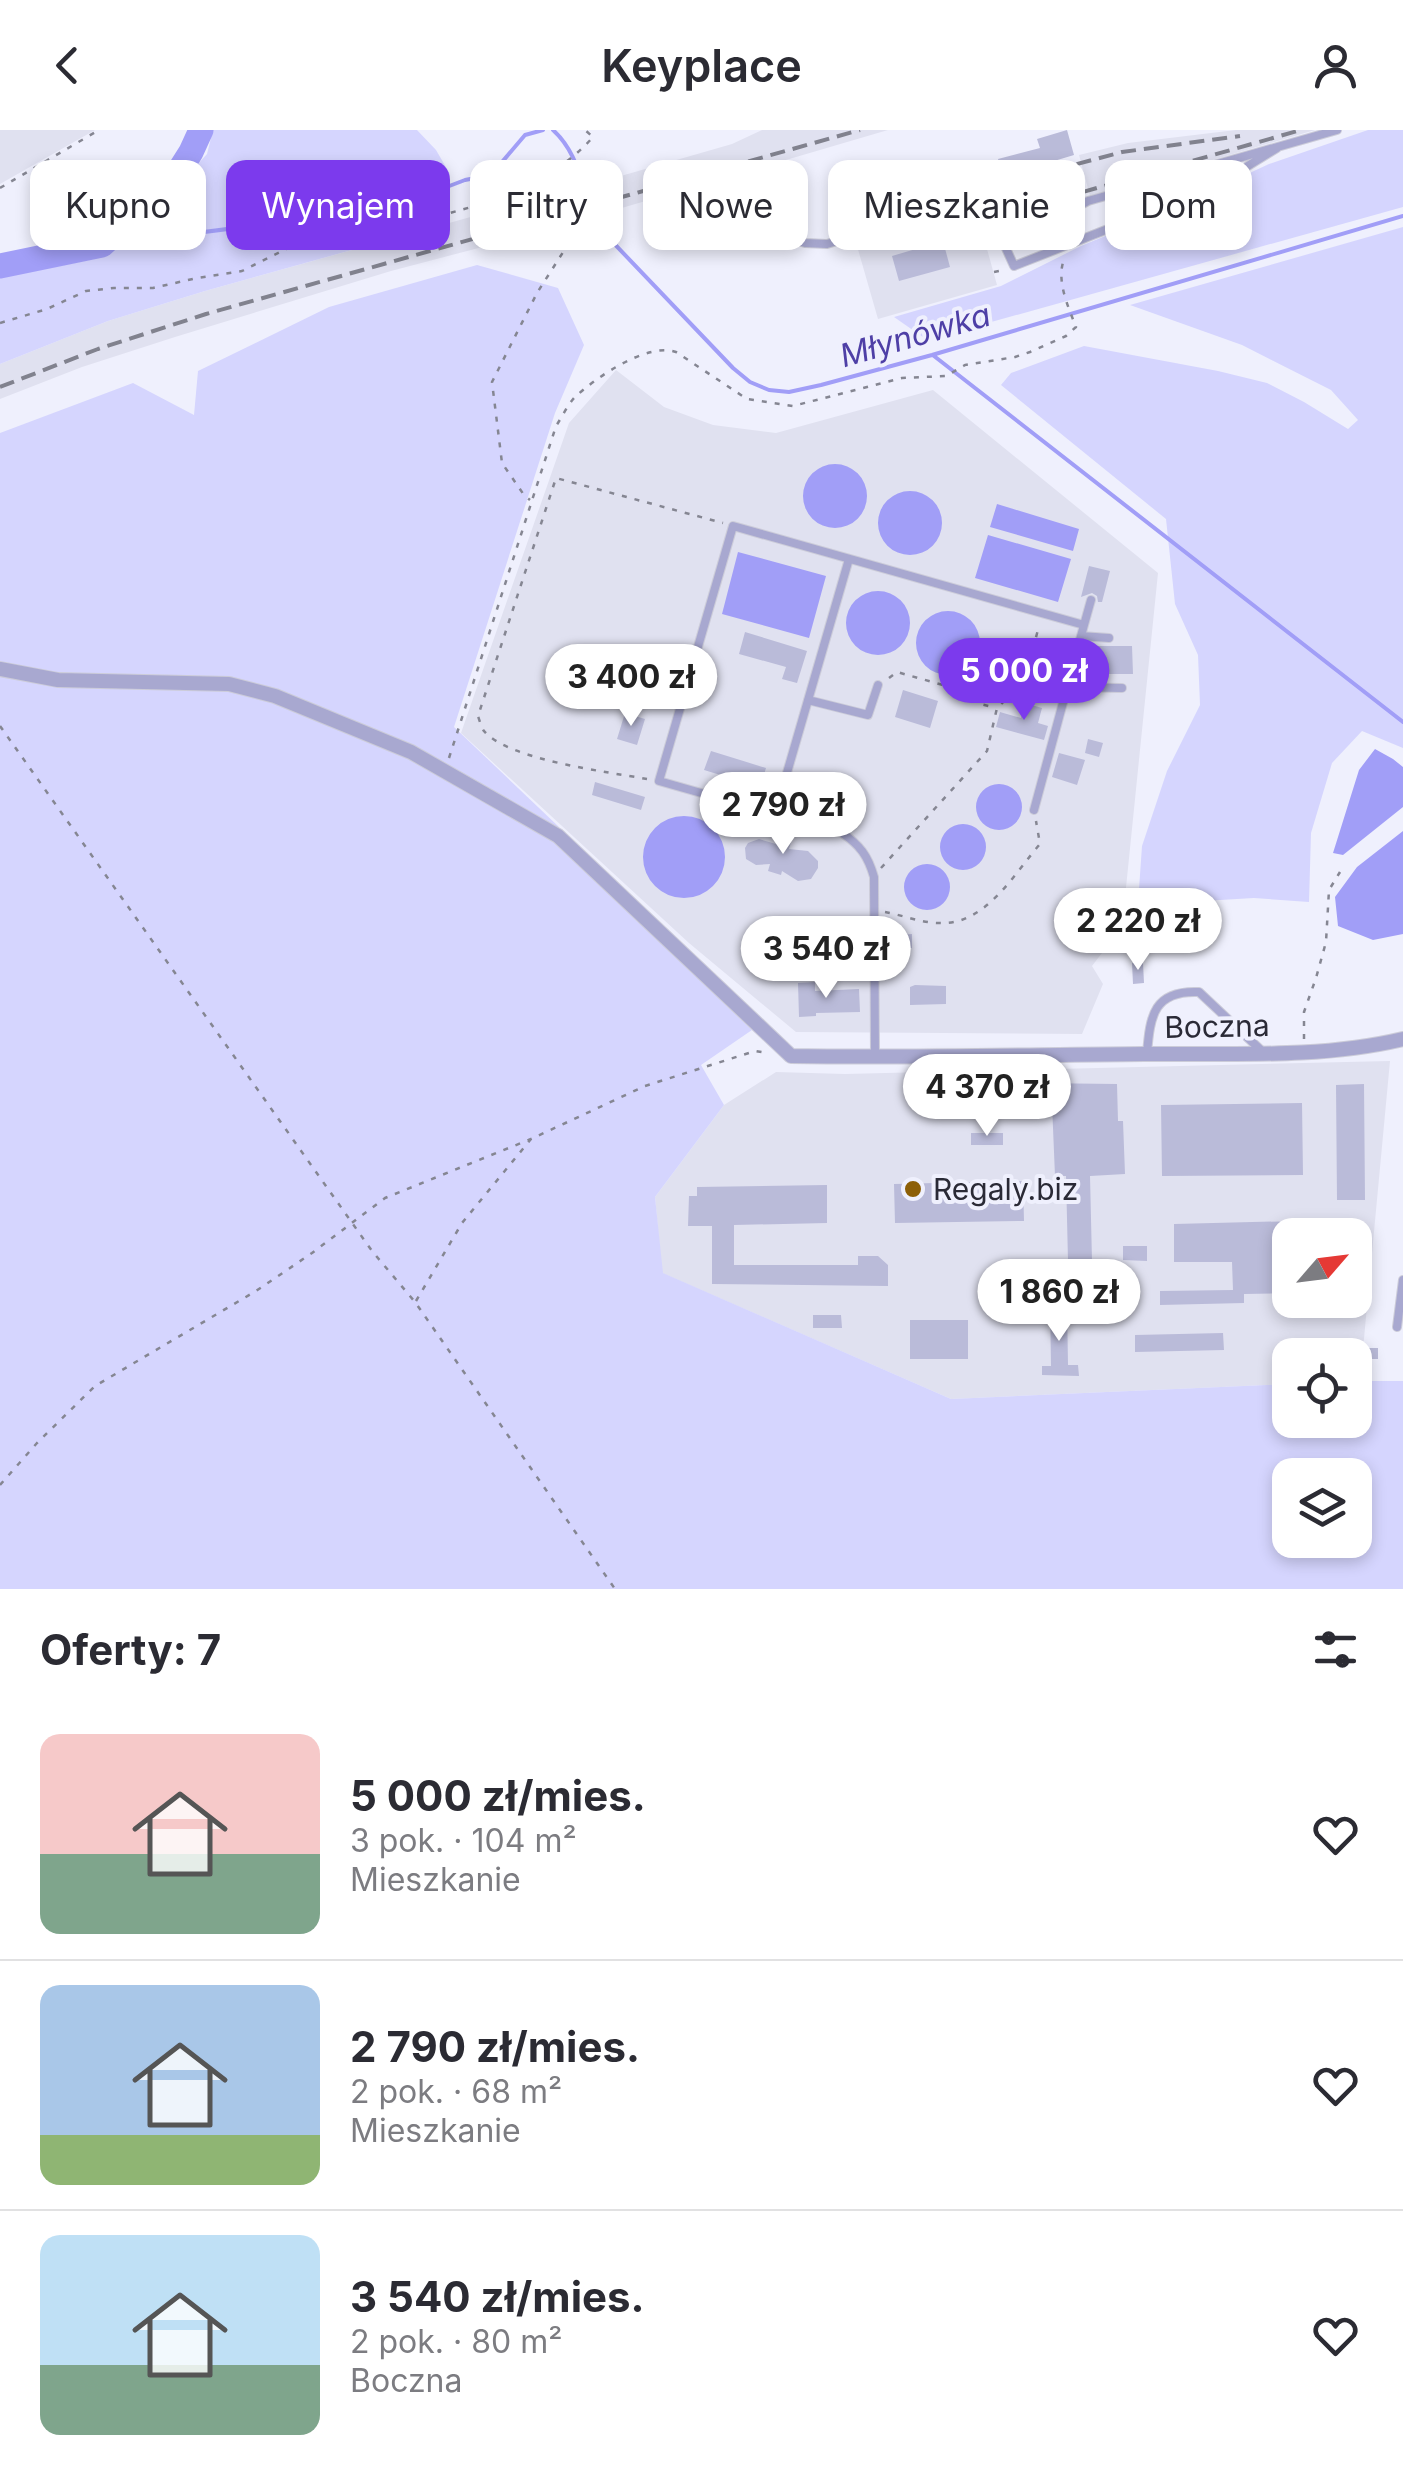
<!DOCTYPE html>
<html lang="pl">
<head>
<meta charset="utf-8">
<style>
  body { margin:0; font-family:Inter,sans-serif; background:#f2f2f3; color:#2b2b33; height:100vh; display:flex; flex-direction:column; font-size:38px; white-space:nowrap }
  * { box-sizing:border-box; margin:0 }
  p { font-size:32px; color:#7c7c81 }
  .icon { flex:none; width:55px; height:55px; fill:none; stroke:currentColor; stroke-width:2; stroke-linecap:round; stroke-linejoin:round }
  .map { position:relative; height:1459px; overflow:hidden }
  .panel { display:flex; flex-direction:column; background:#fff; flex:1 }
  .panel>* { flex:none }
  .banner { position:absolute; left:30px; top:30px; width:1345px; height:90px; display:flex; gap:20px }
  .needle { width:65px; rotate:62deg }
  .buttons { position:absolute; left:1272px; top:1088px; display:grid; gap:20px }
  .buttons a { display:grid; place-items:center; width:100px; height:100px; border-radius:20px; background:#fff; box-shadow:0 5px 15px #0003; font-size:50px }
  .price { position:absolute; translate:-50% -85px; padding:0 22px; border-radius:35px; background:#fff; color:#222; font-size:32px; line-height:65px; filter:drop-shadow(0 2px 5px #0008) }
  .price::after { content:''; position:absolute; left:50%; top:60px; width:30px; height:22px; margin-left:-15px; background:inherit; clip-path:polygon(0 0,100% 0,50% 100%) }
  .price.on { background:#7c3aed; color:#fff }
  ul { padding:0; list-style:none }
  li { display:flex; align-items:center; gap:30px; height:250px; padding:0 40px }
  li+li { border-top:2px solid #e1e1e2 }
  li span { display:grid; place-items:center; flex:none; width:280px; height:200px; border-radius:20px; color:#555 }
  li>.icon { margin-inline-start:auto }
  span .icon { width:120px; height:120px; fill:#fffc; stroke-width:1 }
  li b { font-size:42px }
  h2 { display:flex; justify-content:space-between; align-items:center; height:120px; padding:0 40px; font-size:42px }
  .tag { padding:0 35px; border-radius:20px; background:#fff; box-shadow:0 5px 15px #0003; font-size:35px; line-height:90px }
  .tag.on { background:#7c3aed; color:#fff }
  header { display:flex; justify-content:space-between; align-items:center; height:130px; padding:0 40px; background:#fff; font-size:45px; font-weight:600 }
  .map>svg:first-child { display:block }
  .built { fill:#e0e1f0; fill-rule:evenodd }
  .green { fill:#d5d5fe; fill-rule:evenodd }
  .water { fill:#a19ef7 }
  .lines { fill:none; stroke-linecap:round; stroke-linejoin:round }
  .stream { stroke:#a19ef7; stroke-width:4 }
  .river { stroke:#a19ef7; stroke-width:25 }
  .building { fill:#babbd9 }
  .service-casing { stroke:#ccccd9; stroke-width:10 }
  .minor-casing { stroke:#ccccd9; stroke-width:16 }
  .path { stroke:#858692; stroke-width:2.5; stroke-dasharray:5 8; stroke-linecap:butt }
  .service { stroke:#a8a8d0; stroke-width:8 }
  .minor { stroke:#a8a8d0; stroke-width:14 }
  .rail { stroke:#81828e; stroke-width:4; stroke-dasharray:15 8; stroke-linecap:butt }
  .poi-dot { fill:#8d5f07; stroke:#eff0fd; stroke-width:4 }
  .labels { text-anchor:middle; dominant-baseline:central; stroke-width:8; stroke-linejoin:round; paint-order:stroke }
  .street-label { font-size:30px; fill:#2a2a36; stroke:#eff0fd }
  .poi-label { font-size:30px; fill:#2a2a36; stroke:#eff0fd; text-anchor:start }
  .water-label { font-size:32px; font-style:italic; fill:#4e3fa6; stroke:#eff0fd }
</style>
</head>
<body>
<header><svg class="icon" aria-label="back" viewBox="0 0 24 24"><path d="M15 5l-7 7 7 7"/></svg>Keyplace<svg class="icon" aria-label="person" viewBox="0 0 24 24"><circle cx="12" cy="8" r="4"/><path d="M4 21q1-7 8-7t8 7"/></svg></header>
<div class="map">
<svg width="1403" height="1459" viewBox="0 0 1403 1459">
  <rect width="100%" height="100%" fill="#eff0fd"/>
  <!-- built -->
  <path class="built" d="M0 0H95L0 54Z
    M762 0H888L608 82 600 52 732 14Z
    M1236 0H1315L1090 66 1079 25 1128 13Z
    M557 63 566 95 391 141 175 207 82 237 0 269V234L108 191 205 161Z
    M975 76 997 155 878 189 855 109Z
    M616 240 664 277 713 295 776 303 933 260 1158 443 1122 797 1092 836 1103 854 1082 904 796 902 689 813 461 603 569 293Z
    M1390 931 1360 1251H1355V1225H1290V1254L951 1269 662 1143 655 1067 724 975 776 942 845 944ZM1290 1105H1355V1170H1290Z"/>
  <!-- green -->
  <path class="green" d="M213 0H417L436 20 450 44 436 75 384 111 205 161 108 191 0 234V148L94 129 146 92 207 24Z
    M1368 0H1403V77L927 210 894 187 1001 156 1081 116 1183 74 1269 34Z
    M1403 97V618L1362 601 1332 633 1311 703 1309 772 1254 768 1169 773 1141 771 1139 759 1142 716 1167 641 1200 575 1198 525 1175 474 1166 389 1001 255 1011 243 1084 216 1218 241 1267 253 1304 272 1348 299 1358 290 1331 260 1242 215 1130 175Z
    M477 135 558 158 584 215 555 283 454 597 559 697 556 712 752 900 701 935 724 975 655 1067 663 1143 951 1269 1290 1254V1290H1355V1251H1403V1459H0V303L133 253 194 285 198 241 329 177ZM1290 1345H1355V1410H1290Z"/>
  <!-- water -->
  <path class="water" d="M803 366a32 32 0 1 1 64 0a32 32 0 1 1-64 0Z
    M878 393a32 32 0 1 1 64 0a32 32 0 1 1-64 0Z
    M997 374 1079 399 1073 421 990 397Z
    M988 405 1071 429 1058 472 975 448Z
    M738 422 826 446 809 508 722 484Z
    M846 493a32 32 0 1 1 64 0a32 32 0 1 1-64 0Z
    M916 513a32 32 0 1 1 64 0a32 32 0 1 1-64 0Z
    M1375 619 1393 629 1403 637V677L1343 725 1333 723 1359 640Z
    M976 677a23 23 0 1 1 46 0a23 23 0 1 1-46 0Z
    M643 727a41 41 0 1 1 82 0a41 41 0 1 1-82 0Z
    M940 717a23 23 0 1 1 46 0a23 23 0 1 1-46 0Z
    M1403 701V804L1373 810 1338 796 1335 767 1357 737Z
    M904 757a23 23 0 1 1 46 0a23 23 0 1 1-46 0Z"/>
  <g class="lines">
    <!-- stream -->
    <path class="stream" d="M553 0C583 27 582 69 604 103L733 238 750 252 769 260 789 262 821 255 932 225 1403 86
      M102 115 259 95 340 55 369 48 410 71 465 50 491 45 525 5 543 0
      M934 226 1403 592"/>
    <!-- river -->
    <path class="river" d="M0 136 102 115 172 52 191 22 201 0"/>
  </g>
  <!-- building -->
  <path class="building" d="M1067 0 1074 25 1044 34 1057 78 1015 89 998 29 1040 18 1037 9Z
    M863 72 869 90 857 93 852 76Z
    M797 75 802 93 762 104 757 85Z
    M943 111 950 137 899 151 892 126Z
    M1089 436 1110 441 1102 472H1098L1097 466 1092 463 1081 467Z
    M745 502 807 521 797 553 782 549 786 537 739 524Z
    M1091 516H1132L1133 544H1092Z
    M903 560 938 571 930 598 895 587Z
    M1024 573 1042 578 1038 593 1048 596 1044 610 996 597 1000 582 1021 588Z
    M625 583 645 589 637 615 617 609Z
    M1088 609 1103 613 1099 627 1085 623Z
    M711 621 766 638 760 657 704 640Z
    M1059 623 1085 630 1077 655 1052 647Z
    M595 652 645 667 641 680 592 665Z
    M832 654 857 661 852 680 827 673Z
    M781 698 794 702 789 719 808 721 818 731V738L811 749 798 751 782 741 781 745 768 741 770 734 756 735 746 729 745 718 748 713 759 709 776 714Z
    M885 793H898V805L912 804V818L892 819V813H885Z
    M857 801V814H831V820H807V804Z
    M1132 833H1143L1144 853 1133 854Z
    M815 852V861L859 859 860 882 816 883V886L799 887 798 853Z
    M915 855 946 856V874L910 875V857Z
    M1035 953 1117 954 1118 991H1123L1125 1044 1090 1046 1092 1131H1068L1066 1046H1055L1052 974H1034Z
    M1364 954 1365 1070H1337L1336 955Z
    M1302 973 1303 1045 1162 1046 1161 975Z
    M971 1003H1003V1015H971Z
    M1023 1051 1024 1091 895 1093 894 1054Z
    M827 1055V1093L734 1095V1135H858V1126H878L888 1135V1156L712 1154V1096H688L689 1066H697V1057Z
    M1338 1090 1339 1105H1290V1163L1244 1164V1173L1160 1175V1161L1233 1160 1232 1132H1174V1094Z
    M1123 1116H1147V1131L1123 1130Z
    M1050 1174H1067L1068 1235H1078L1079 1246 1042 1245V1236H1051Z
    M813 1185H841L842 1198H813Z
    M910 1190H968V1229H910Z
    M1223 1203 1224 1220 1135 1222V1205Z
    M1360 1218H1378V1229H1361Z"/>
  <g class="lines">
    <!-- service casing -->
    <g class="service-casing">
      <path id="service" d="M1030 95 1058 87 1088 71 1337 0
        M795 110 805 113 827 114 910 89 956 66H965L974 68 983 76 994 92 1014 136 1212 58 1277 18
        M1084 495 1091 470
        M1081 506 1109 508
        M1067 557 1122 558
        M808 570 868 585 878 555
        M775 684 849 429
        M1147 924C1150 885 1154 860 1199 862L1264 923
        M875 927 874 747C868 726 860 715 842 703L659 651 733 396 1084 495 1034 680
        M1397 1197 1403 1150"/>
    </g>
    <!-- minor casing -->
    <g class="minor-casing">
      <path id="minor" d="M0 539 58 550 229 554 275 566 411 622 558 706 791 926C909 928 1026 925 1144 924 1229 923 1319 929 1403 909"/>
    </g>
    <!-- path -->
    <path class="path" d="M0 58 99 0
      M524 60C549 44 573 30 593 7L585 0
      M994 142 1003 140
      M0 193 47 179 86 161 114 158H153L197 148 242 141 286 119 334 106 417 92 555 54 570 59 581 94 537 163 492 252 502 333 524 365 530 370
      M889 548 897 542 964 561 977 573 996 578
      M1025 553 1056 559
      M0 596 372 1121 415 1172 615 1459
      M449 628 556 296C562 287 567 276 574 268 595 248 647 212 676 222L747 269 793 276 902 248 946 246 965 235 1015 227 1030 222 1066 206 1076 197C1068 176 1055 149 1065 127
      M647 649C609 642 508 630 484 601 482 599 479 589 478 586L556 348 723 393
      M881 738 987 621 997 578 1024 552 1039 496
      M885 782C902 785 922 793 939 793 985 796 1014 744 1040 714L1036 691
      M1304 909V882L1316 848 1326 812 1329 760 1340 742
      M416 1171 462 1093 531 1009 645 956 755 921 767 923
      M0 1355 37 1313 95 1256 256 1161 312 1123 385 1068 531 1009"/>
    <!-- service -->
    <use href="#service" class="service"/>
    <!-- minor -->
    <use href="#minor" class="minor"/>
    <!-- rail -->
    <path class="rail" d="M1010 52 1122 22 1240 6
      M1016 81 1301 0
      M0 257 98 219 206 184 860 0"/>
  </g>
  <!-- markers -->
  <circle class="poi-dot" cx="913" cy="1059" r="10"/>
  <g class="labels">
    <!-- street labels -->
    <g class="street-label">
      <text transform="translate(1217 896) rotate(-1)">Boczna</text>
    </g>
    <!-- poi labels -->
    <g class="poi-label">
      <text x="933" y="1059">Regaly.biz</text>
    </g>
    <!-- water labels -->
    <g class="water-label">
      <text transform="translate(915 205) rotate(-16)">Młynówka</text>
    </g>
  </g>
</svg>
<div class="buttons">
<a><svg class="needle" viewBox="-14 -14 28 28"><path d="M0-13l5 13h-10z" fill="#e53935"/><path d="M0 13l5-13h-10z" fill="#7c7c81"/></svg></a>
<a><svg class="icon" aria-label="locate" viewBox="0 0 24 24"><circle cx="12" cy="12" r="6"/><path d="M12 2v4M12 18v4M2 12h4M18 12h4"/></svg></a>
<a><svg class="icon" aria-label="layers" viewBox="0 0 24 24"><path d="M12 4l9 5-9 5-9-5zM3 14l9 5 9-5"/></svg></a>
</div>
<b class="price on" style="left:1024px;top:593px">5 000 zł</b>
<b class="price" style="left:631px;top:599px">3 400 zł</b>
<b class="price" style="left:783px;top:727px">2 790 zł</b>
<b class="price" style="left:1138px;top:843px">2 220 zł</b>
<b class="price" style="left:826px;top:871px">3 540 zł</b>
<b class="price" style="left:987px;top:1009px">4 370 zł</b>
<b class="price" style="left:1059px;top:1214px">1 860 zł</b>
<div class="banner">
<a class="tag">Kupno</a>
<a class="tag on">Wynajem</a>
<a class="tag">Filtry</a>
<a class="tag">Nowe</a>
<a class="tag">Mieszkanie</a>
<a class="tag">Dom</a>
</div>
</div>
<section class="panel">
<h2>Oferty: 7<svg class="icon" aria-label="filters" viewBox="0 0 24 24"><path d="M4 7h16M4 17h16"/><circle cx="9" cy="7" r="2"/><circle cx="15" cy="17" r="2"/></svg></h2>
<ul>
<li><span style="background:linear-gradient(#f6c9c9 60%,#7fa58c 0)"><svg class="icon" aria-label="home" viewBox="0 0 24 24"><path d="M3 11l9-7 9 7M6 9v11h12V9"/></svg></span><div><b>5 000 zł/mies.</b><p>3 pok. · 104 m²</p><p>Mieszkanie</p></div><svg class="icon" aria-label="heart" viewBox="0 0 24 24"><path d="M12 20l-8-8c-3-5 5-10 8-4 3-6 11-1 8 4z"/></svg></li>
<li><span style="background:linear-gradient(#a9c7e8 75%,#8fb573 0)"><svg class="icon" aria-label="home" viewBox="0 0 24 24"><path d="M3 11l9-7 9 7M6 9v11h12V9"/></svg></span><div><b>2 790 zł/mies.</b><p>2 pok. · 68 m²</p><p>Mieszkanie</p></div><svg class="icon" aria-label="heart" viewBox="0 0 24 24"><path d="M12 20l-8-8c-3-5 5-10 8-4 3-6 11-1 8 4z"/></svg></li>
<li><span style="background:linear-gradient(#bfe0f5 65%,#7fa58c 0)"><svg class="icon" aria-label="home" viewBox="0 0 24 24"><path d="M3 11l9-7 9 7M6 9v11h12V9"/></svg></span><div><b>3 540 zł/mies.</b><p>2 pok. · 80 m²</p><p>Boczna</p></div><svg class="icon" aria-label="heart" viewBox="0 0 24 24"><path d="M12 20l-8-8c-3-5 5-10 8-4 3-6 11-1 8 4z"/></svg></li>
</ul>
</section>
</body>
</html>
